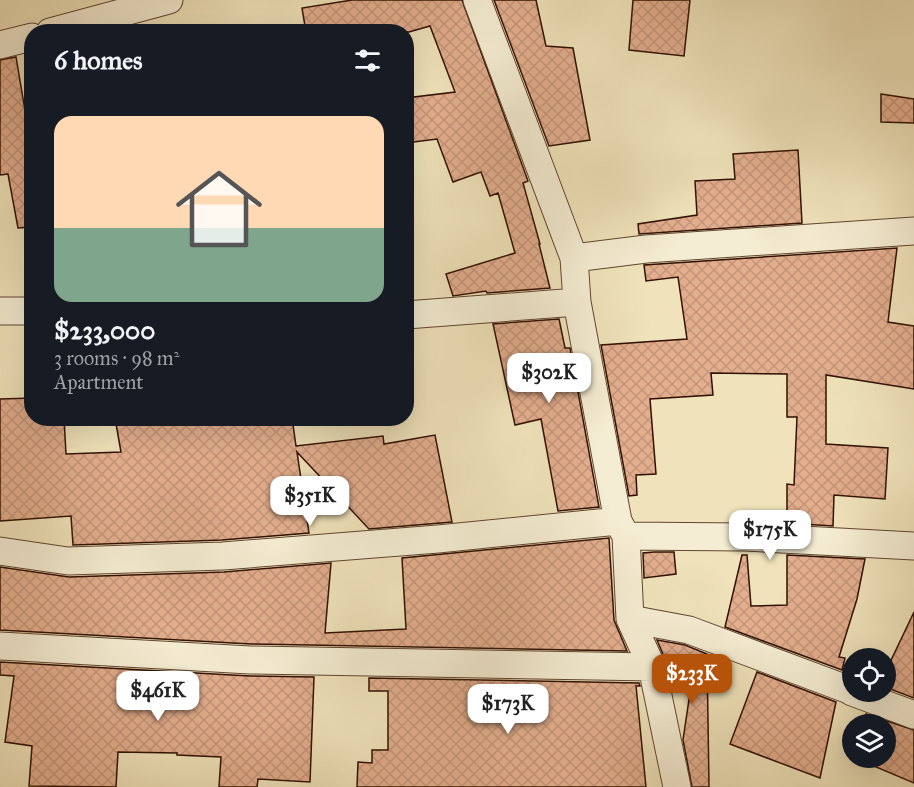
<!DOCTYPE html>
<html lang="en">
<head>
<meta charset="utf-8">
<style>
  body { margin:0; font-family:"IM FELL Great Primer",serif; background:#242831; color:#f1f3f6; height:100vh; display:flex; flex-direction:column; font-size:22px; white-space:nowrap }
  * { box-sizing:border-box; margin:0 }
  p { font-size:20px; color:#9ea1a6 }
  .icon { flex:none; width:33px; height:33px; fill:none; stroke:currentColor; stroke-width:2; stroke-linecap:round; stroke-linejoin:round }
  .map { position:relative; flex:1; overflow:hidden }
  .sheet { position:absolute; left:24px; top:24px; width:390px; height:402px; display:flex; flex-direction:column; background:#171b24; border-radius:24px; box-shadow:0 6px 24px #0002 }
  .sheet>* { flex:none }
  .fabs { position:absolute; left:842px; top:648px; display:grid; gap:12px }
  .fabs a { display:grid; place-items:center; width:54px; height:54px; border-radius:50%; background:#171b24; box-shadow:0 6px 24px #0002; font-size:30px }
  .price { position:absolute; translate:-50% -51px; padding:0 14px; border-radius:12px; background:#fff; color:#222; font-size:20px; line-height:39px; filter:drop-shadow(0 2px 3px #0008) }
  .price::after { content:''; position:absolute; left:50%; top:36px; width:18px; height:14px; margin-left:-9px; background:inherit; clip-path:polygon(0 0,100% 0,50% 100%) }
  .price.on { background:#b45309; color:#fff }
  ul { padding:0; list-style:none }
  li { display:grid; align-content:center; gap:12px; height:318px; padding:0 30px }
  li+li { border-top:2px solid #363941 }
  li span { display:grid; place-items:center; height:186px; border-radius:18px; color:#555 }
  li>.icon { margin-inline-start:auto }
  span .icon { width:108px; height:108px; fill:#fffc; stroke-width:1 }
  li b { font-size:26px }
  h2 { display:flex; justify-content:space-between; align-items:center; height:72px; padding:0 30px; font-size:26px }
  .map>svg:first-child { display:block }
  .building { fill:url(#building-cross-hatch); stroke:#311002; stroke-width:1.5 }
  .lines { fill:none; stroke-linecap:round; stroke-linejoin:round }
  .street-casing { stroke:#614530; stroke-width:29 }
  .street { stroke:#f5edd3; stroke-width:27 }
</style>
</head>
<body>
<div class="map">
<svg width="914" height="787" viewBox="0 0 914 787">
  <defs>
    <pattern id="building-cross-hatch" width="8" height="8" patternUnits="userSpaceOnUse" patternTransform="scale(1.5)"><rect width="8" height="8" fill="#e3ae8e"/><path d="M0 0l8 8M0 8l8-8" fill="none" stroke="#c39579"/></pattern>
  </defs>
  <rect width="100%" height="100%" fill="#f0e3bb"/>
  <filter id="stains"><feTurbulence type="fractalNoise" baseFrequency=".00333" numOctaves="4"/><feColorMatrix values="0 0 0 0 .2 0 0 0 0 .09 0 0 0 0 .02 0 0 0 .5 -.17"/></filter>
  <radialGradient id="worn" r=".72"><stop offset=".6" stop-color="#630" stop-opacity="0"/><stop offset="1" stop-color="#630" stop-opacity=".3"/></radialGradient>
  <!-- building -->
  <path class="building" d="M352 0H462L528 181 523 183 540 244H539L550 288 487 293 486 291 453 296 446 274 515 253 498 193 490 196 481 172 453 182 437 139 406 143V98L455 92 430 26 409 32H306L302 8Z
    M494 0H536L546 46 573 48 590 140 549 146Z
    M633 0H690L684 56 629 50Z
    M16 57 32 152V227L18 228 8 174 0 175V60Z
    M881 94 914 99V123L881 122Z
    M798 150 802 223 639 234 638 224 697 215 695 181 735 179 733 154Z
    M897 248 888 322 914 326V389L826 375V444L888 448 885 499 834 495 833 526 787 523V484L794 485 797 417H787V374L711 373 713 395 650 399 656 474 636 475 637 495 629 496 601 345 687 339 678 277 646 281 644 265Z
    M559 319 565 348H570L599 507 558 511 541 419 515 425 493 324Z
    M32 398V418H64L66 454 121 452 115 418H292L296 446 383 436 384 444 435 435 452 522 369 529 297 452 309 533 222 540 73 545 71 516 0 521V399Z
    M609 538 614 620 627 651 251 644 0 630V567L69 577 224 572 331 563 325 633 406 629 402 558Z
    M654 552H674L676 574 644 578 643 553Z
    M742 555H747L751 606 787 605V555L865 559 857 599 839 657 845 658 842 670 725 627Z
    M914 612V698L885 687V673Z
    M657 640 685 645 707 654 709 787H692L683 740 691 686H672L667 664Z
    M0 662 250 676 314 677 310 782 258 779 257 787H219L221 757 177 755V753L118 752 116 787 29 786 32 746 5 742 14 676 0 675Z
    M757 672 836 702 820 778 730 744Z
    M369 678 639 683 640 686H636L646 787H357L358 762 372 763V750H388V691H369Z
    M866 714 914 730V783L855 758H885V724H861Z"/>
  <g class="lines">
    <!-- street casing -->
    <g class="street-casing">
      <path id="street" d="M477 0 574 258 577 302 618 521 626 536 630 619 652 667 677 787
        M50 32 169 0
        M0 45 32 37
        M574 258 646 249 914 231
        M0 311H32
        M406 315 577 302
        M626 536 746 537 914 546
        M0 551 68 561 223 556 438 539 618 521
        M630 619 689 630 852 691
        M0 646 250 660 652 667
        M852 692 914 715"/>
    </g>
    <!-- street -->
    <use href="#street" class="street"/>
  </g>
  <rect width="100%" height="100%" filter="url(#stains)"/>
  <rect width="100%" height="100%" fill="url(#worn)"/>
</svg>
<div class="fabs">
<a><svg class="icon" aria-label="locate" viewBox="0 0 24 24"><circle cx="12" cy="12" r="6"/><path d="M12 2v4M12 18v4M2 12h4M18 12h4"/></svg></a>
<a><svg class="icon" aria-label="layers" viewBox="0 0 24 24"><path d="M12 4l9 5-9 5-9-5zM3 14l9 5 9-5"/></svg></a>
</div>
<b class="price" style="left:549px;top:404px">$302K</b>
<b class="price" style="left:310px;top:527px">$351K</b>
<b class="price" style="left:770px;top:561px">$175K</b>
<b class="price on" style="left:692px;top:705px">$233K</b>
<b class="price" style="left:158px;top:722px">$461K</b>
<b class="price" style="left:508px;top:735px">$173K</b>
<section class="sheet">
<h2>6 homes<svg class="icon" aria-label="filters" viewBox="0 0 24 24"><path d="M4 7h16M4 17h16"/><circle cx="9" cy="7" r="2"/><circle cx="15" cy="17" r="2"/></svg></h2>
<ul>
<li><span style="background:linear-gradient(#ffd9b3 60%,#7fa58c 0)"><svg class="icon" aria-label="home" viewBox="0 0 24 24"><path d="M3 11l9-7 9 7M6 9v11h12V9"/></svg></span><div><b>$233,000</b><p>3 rooms · 98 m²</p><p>Apartment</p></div></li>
</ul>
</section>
</div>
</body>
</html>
